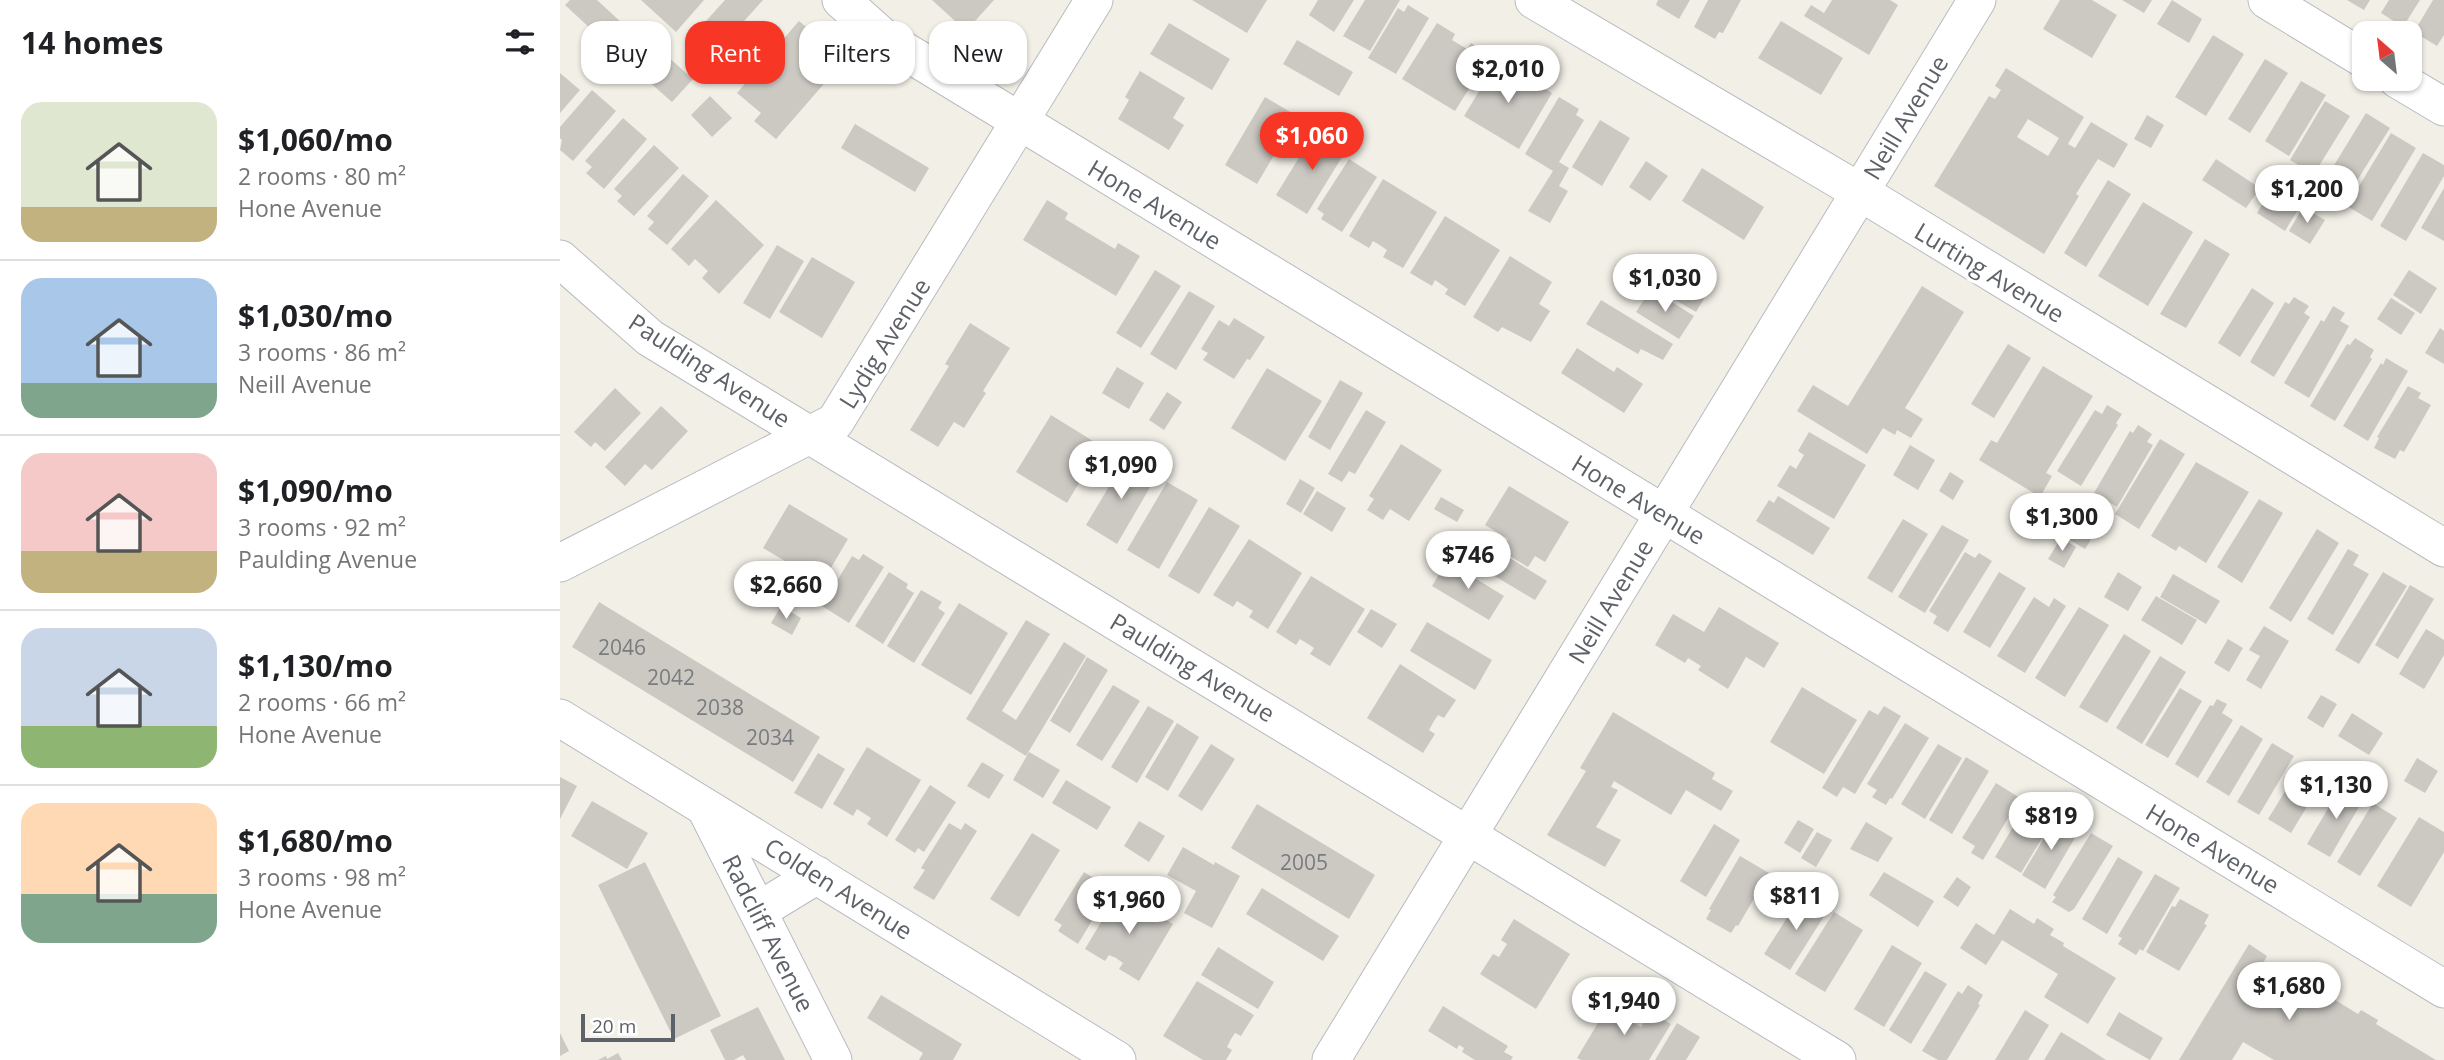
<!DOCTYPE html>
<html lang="en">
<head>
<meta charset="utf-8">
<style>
  body { margin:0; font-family:"Open Sans",sans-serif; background:#f6f6f6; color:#202124; height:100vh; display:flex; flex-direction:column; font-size:26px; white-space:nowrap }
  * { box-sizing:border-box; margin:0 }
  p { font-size:23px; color:#757577 }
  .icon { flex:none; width:38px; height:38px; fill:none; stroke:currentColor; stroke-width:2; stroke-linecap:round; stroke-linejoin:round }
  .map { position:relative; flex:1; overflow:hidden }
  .panel { display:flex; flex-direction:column; background:#fff; width:560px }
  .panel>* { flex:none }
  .banner { position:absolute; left:21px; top:21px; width:665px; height:63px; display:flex; gap:14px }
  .needle { width:46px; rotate:332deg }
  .fabs { position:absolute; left:1792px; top:21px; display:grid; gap:14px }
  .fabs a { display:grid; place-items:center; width:70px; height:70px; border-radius:14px; background:#fff; box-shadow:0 2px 5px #0004; font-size:35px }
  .scale { position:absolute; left:21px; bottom:18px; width:94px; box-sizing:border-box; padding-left:7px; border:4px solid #5d6268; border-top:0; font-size:19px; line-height:24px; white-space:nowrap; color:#5d6268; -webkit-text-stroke:5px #fff; paint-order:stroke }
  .price { position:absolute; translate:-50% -60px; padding:0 16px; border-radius:24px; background:#fff; color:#222; font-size:23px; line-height:46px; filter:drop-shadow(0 2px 4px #0008) }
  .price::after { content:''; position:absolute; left:50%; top:42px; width:21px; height:16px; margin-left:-10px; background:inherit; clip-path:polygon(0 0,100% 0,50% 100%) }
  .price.active { background:#f83625; color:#fff }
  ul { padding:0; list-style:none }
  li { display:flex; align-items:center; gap:21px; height:175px; padding:0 21px }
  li+li { border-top:2px solid #e0e0e0 }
  li span { display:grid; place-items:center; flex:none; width:196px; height:140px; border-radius:21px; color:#555 }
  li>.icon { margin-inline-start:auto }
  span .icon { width:84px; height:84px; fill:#fffc; stroke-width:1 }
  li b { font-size:30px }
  h2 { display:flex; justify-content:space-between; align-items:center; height:84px; padding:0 21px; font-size:30px }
  .pill { padding:0 24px; border-radius:21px; background:#fff; box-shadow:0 2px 5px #0004; font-size:24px; line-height:63px }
  .pill.active { background:#f83625; color:#fff }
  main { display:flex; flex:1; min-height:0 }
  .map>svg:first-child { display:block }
  .building { fill:#ccc9c3; fill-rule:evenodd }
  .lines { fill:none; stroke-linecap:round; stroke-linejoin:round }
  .street-casing { stroke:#b8bcc1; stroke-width:39 }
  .street { stroke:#fff; stroke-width:37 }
  .labels { text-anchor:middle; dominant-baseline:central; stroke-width:7; stroke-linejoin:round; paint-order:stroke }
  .number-label { font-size:21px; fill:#797c7f }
  .street-label { font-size:24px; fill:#5d6268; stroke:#fff }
</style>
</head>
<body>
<main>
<section class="panel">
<h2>14 homes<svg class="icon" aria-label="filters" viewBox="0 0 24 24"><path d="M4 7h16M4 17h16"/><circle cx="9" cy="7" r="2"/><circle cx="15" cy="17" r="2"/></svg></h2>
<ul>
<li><span style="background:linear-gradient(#dfe7d0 75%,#c2b280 0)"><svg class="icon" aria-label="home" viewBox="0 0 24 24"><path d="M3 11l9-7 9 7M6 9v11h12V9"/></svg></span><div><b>$1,060/mo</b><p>2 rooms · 80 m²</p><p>Hone Avenue</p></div></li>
<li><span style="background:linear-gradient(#a9c7e8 75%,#7fa58c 0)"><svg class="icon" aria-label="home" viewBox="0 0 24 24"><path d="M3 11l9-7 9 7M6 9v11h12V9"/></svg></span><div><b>$1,030/mo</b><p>3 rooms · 86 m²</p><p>Neill Avenue</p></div></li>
<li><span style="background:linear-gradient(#f6c9c9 70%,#c2b280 0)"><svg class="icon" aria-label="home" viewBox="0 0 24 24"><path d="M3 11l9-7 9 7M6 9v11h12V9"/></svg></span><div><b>$1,090/mo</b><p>3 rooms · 92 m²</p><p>Paulding Avenue</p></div></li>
<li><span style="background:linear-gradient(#c9d6e8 70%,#8fb573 0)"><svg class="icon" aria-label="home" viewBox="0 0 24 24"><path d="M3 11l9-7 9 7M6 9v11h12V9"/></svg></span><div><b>$1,130/mo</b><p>2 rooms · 66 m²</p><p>Hone Avenue</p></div></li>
<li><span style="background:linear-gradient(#ffd9b3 65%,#7fa58c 0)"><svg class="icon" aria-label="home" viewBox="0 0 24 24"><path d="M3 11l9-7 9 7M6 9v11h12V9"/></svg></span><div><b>$1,680/mo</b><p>3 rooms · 98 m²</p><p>Hone Avenue</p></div></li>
</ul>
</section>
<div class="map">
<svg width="1884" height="1060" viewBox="0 0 1884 1060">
  <rect width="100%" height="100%" fill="#f1efe6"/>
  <!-- building -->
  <path class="building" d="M10 0H37L75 35 58 54 5 5Z
    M81 0H144L116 32Z
    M165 0H203L149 60 128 41Z
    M372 0H434L406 31Z
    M632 0H707L687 33Z
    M758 0H794L774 32 749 15Z
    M805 0H840L810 51 783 36Z
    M1098 0H1130L1119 19 1096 5Z
    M1148 0H1181L1163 33 1159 32 1155 39 1134 27Z
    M1272 0H1330L1338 5 1309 55 1244 16 1251 5 1264 13Z
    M1500 0H1532L1557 15 1532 58 1483 29Z
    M1562 0H1592L1584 13Z
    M1612 0 1642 19 1629 43 1597 24Z
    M1787 0H1810L1804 10Z
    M1829 0H1860L1843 27 1821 13Z
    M1873 0H1884V35L1877 46 1854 32Z
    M848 5 869 18 836 74 808 58 838 8 844 12Z
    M239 21 263 41 260 44 282 63 216 139 194 121 201 113 177 93Z
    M1221 21 1283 58 1261 95 1198 58Z
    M609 23 670 59 652 90 590 54Z
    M877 23 895 34 892 40 907 49 911 43 930 55 895 111 842 79Z
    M78 34 103 56 84 78 59 55Z
    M1653 35 1684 54 1646 116 1615 97Z
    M737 40 793 72 779 96 723 64Z
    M107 56 133 79 112 102 87 80Z
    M1705 59 1728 73 1690 133 1668 119Z
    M938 60 958 71 954 78 961 83 968 87 972 81 992 93 959 149 904 116Z
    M1446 68 1524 117 1508 144 1515 148 1531 122 1568 144 1554 168 1538 159 1516 194 1519 196 1484 254 1374 186 1429 96 1435 99 1441 90 1435 86ZM1468 119 1499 138 1488 156 1457 137Z
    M580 71 625 98 613 118 624 125 609 150 558 119 569 100 565 97Z
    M0 73 20 90 0 113Z
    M1741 81 1766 95 1729 156 1705 141Z
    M32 90 56 111 13 161 0 150 2 140 0 138V127Z
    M150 96 172 118 152 137 131 115Z
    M705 97 737 116 697 184 665 165Z
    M999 97 1019 109 1016 115 1024 120 999 162 1009 168 999 186 1008 191 990 223 968 211 993 171 965 154Z
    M1765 101 1790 116 1754 174 1730 160Z
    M1806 113 1830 128 1788 195 1765 180Z
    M1587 115 1604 125 1591 148 1574 139Z
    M63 118 87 139 44 189 26 173 32 167 25 161Z
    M1040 120 1070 138 1042 186 1012 167Z
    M295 124 369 168 355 192 281 148Z
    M756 130 787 149 747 214 716 195Z
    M1831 133 1856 148 1812 221 1787 206Z
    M94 145 119 168 74 216 57 201 62 196 54 189Z
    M1863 153 1884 165V176L1846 241 1820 226Z
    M789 159 817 177 782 232 761 219 764 214 757 209Z
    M1656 159 1700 188 1686 208 1642 180Z
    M1086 161 1108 176 1090 201 1069 187Z
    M1142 168 1204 207 1184 240 1122 201Z
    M123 174 149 196 107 245 88 229 94 222 87 216Z
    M823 179 877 212 843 268 823 257 827 250 821 246 813 241 809 248 789 236Z
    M1548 180 1571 194 1526 267 1504 253Z
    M1884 188V241L1861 228Z
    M1711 190 1739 208 1725 231 1697 213Z
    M156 200 204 245 159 294 142 278 148 271 135 259 129 266 111 249Z
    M487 200 508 213 505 219 555 249 558 243 580 256 556 296 463 240Z
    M1583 202 1633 232 1588 306 1538 276Z
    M1743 207 1765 220 1750 244 1729 231Z
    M885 216 940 250 905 306 885 294 888 289 875 280 872 286 850 273Z
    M1645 239 1670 254 1626 328 1600 314Z
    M217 245 244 261 210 319 183 303Z
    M1097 255 1151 287 1136 312 1082 281Z
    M950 256 992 282 979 304 990 311 971 342 942 327 938 332 913 317Z
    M252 257 295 282 262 338 219 312Z
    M595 270 621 286 581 348 556 333Z
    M1849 270 1877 288 1861 314 1833 295Z
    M1362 286 1404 312 1345 408 1363 419 1351 438 1337 430 1335 435 1323 428 1307 454 1237 411 1253 385 1288 406Z
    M1692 288 1714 303 1680 357 1658 343Z
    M1091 289 1134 316 1119 339 1076 312Z
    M629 291 655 306 616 370 590 354Z
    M1734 297 1749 306 1744 313 1750 317 1714 377 1690 362 1725 302 1729 304Z
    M1831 298 1855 313 1841 335 1817 319Z
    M1041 300 1113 344 1103 360 1081 349 1078 354 1026 324Z
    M1773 306 1785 313 1780 321 1789 326 1749 398 1724 383 1761 320 1764 322Z
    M674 318 705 337 690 360 687 359 674 379 643 360 648 353 641 349 659 320 669 326Z
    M410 323 450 348 423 391 426 393 404 428 394 422 378 447 350 430 389 366 385 364Z
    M1880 328 1884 331V364L1865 353Z
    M1795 338 1814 350 1810 357 1812 359 1775 421 1750 406 1787 344 1790 345Z
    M1448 344 1471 358 1434 418 1411 404Z
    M1017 348 1054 372 1057 367 1083 384 1064 413 1001 373Z
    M1826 358 1848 371 1808 441 1783 426 1821 363 1823 365Z
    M1483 366 1533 396 1486 473 1492 476 1480 497 1419 460 1431 440 1437 443Z
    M557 367 584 383 569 409 542 393Z
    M707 368 762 401 725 461 671 428Z
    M780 380 803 393 770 450 748 437Z
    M1848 386 1861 393 1858 398 1871 405 1844 452 1840 450 1835 459 1814 448 1819 438 1817 437Z
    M55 388 81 413 45 451 35 442 31 447 14 432Z
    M607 392 622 402 604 430 589 420Z
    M1547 405 1562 414 1556 423 1558 425 1521 486 1497 471 1535 410 1542 414Z
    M101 406 128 431 92 470 85 464 65 486 45 467Z
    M806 410 826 422 795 474 789 471 782 482 768 474Z
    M491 415 541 446 507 503 456 472Z
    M1578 425 1592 434 1587 442 1593 445 1557 507 1534 493 1570 431 1573 433Z
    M1249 432 1306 465 1274 519 1217 486 1230 465 1236 469 1244 455 1238 451Z
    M1600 439 1625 454 1579 529 1555 514Z
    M841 444 882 470 849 521 830 509 823 520 807 510 814 499 809 496Z
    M1350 445 1375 460 1358 490 1333 475Z
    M566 458 596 477 557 544 526 525Z
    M1636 462 1689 492 1646 563 1619 546 1616 551 1591 536Z
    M1390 472 1404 481 1393 500 1379 491Z
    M740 479 755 488 741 513 726 504Z
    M607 482 638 500 599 569 567 550Z
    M949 486 1009 522 985 562 975 556 968 567 941 551 948 539 925 525Z
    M757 491 786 508 772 532 743 514Z
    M1218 496 1270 528 1253 555 1196 521 1209 500 1214 503Z
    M881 497 904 510 897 522 874 509Z
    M1699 499 1723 513 1682 583 1657 567Z
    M229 504 288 539 262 583 203 548Z
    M1501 504 1539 527 1525 549 1487 526Z
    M649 507 680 526 639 594 608 576Z
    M1343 519 1368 534 1332 593 1307 578Z
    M1382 525 1409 540 1365 613 1338 597Z
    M1757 529 1779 543 1731 622 1709 608Z
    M1501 538 1516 547 1504 568 1488 559Z
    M689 539 742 573 708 629 689 617 693 611 677 601 673 607 653 595Z
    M929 545 987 581 975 600 916 565Z
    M1788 549 1799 555 1793 565 1809 574 1773 635 1747 619Z
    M1405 552 1415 558 1419 553 1432 561 1388 632 1373 623 1377 616 1369 611Z
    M303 554 324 567 289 623 262 606 292 556 299 560Z
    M887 561 944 596 929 620 872 586Z
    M329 572 348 584 346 588 354 593 323 644 295 626Z
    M1439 572 1466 588 1430 648 1403 632Z
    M1558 572 1582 587 1568 611 1544 597Z
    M1823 572 1847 586 1799 664 1775 650Z
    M1613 574 1660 601 1646 624 1600 597Z
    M751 576 805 609 770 666 750 654 754 648 748 644 740 639 736 645 716 632Z
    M1850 585 1874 599 1838 659 1815 645Z
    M361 590 382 602 378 608 385 613 354 663 327 646Z
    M1596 596 1637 620 1622 645 1581 620Z
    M1474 597 1489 607 1494 598 1506 606 1465 673 1437 656Z
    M39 602 260 737 233 782 12 647Z
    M399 603 448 633 411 695 361 665Z
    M221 606 241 618 232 635 211 623Z
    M1159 607 1219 643 1204 668 1186 657 1168 689 1138 670 1141 666 1128 658 1125 663 1095 645 1113 614 1144 632Z
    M1519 607 1549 625 1505 697 1475 678Z
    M811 609 837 624 822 648 797 632Z
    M466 620 490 634 442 711 456 720 504 642 526 656 466 756 406 719Z
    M867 622 932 660 915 690 850 651Z
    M1704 626 1729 641 1701 689 1686 680 1700 656 1689 650Z
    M1866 629 1884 640V655L1864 689 1839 674Z
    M1564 634 1591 651 1547 723 1519 707Z
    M1668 639 1683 648 1669 672 1654 663Z
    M1600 656 1626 672 1582 744 1556 728Z
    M527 657 548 670 510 733 490 721Z
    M840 664 896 700 884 718 878 715 874 721 869 730 875 734 863 753 807 718Z
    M553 685 580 701 542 761 516 745Z
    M1242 687 1297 720 1264 774 1210 742Z
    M1620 688 1642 701 1608 758 1585 745Z
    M1761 695 1777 704 1763 728 1747 718Z
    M1657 699 1667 704 1662 713 1673 720 1638 778 1615 764 1650 705 1653 706Z
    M588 706 614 721 577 783 551 767Z
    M1324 706 1341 716 1295 794 1283 787 1277 797 1262 788 1309 710 1318 715Z
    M1053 712 1155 773 1152 779 1173 791 1161 811 1126 790 1111 815 1054 781 1051 787 1058 790 1036 827 1061 840 1045 867 987 835 1026 771 1020 768Z
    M1792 713 1823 733 1809 755 1778 736Z
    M617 723 639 737 608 791 585 777Z
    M1345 723 1369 738 1332 799 1330 798 1326 805 1312 797 1317 790 1307 784Z
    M1681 725 1703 739 1669 796 1646 782Z
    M1712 743 1734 756 1699 815 1677 802Z
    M651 744 675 759 642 811 618 796Z
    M1378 744 1402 758 1365 819 1341 804Z
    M307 747 361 780 327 837 307 824 311 818 297 809 293 816 273 804Z
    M469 752 500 770 483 798 453 780Z
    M258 753 285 769 262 809 234 793Z
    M1406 757 1429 771 1392 834 1369 820Z
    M1857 758 1878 771 1865 793 1844 781Z
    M422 762 444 775 429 799 407 786Z
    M1743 762 1766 775 1731 833 1708 819Z
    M0 777 17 786 0 819Z
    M506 780 551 807 537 830 492 803Z
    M1436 783 1460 798 1423 860 1411 853 1415 846 1402 838Z
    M370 785 396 802 364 852 358 848 355 853 335 840Z
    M1782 785 1804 798 1770 857 1747 844Z
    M32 801 88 833 67 869 11 836Z
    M1468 802 1494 818 1461 873 1435 857Z
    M1813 803 1837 818 1800 876 1777 862Z
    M697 804 815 875 789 919 671 848Z
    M1497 816 1520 829 1485 889 1462 875Z
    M1859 817 1884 832V852L1851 907 1817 886Z
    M1238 820 1254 829 1240 853 1224 843Z
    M579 821 605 836 589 862 564 846Z
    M1306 822 1333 838 1318 862 1290 849Z
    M389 823 401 830 405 823 417 831 374 900 353 888 365 870 361 868Z
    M1154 824 1180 840 1146 897 1120 881Z
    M1257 832 1272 840 1256 867 1241 858Z
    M472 833 500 850 459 917 430 899Z
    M1531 833 1553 846 1514 909 1509 912 1492 902 1496 897 1493 895Z
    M623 847 654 865 655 862 680 876 652 928 624 913 636 891 607 875Z
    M1180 856 1209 873 1178 926 1176 925 1171 933 1146 919 1151 910 1149 909Z
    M1558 857 1583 872 1547 934 1522 919Z
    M85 862 161 1016 114 1039 38 885Z
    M524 872 551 889 518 944 498 931 502 925 494 920Z
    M1324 872 1374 901 1358 927 1309 895Z
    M1595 874 1620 888 1583 951 1580 949 1576 955 1558 944 1562 938 1558 936Z
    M1397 877 1411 887 1398 907 1383 897Z
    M702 888 779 936 763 961 686 914Z
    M559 892 613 924 579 981 559 969 563 963 556 958 549 955 545 961 525 949Z
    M1242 894 1268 910 1230 970 1204 954Z
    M1620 899 1649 915 1644 924 1647 925 1619 971 1586 952 1612 906 1615 907Z
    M1450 909 1474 924 1477 918 1494 929 1490 935 1504 943 1503 946 1556 978 1528 1024 1484 997 1498 974 1442 940 1426 965 1400 948 1416 923 1434 935Z
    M1274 912 1303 930 1265 992 1235 974Z
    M954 919 1010 954 976 1009 920 974 933 954 939 957 947 944 941 940Z
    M1689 944 1707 956 1702 965 1710 970 1723 978 1728 971 1798 1014 1801 1010 1818 1020 1816 1024 1876 1060H1714L1683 1042 1672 1060H1619Z
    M1332 945 1362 963 1324 1027 1294 1009Z
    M658 947 714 982 698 1009 641 975Z
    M1365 971 1387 984 1351 1044 1329 1030Z
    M637 981 694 1015 681 1036 675 1033 671 1039 667 1047 672 1050 666 1060H643L603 1036Z
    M1408 985 1423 995 1418 1004 1420 1005 1387 1060H1378L1362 1051 1398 991 1402 994Z
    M321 995 402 1044 393 1060H359L363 1053 307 1018Z
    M1051 1001 1071 1013 1067 1019 1081 1027 1090 1012 1111 1024 1089 1060H1021L1017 1058Z
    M883 1006 948 1046 944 1052 953 1057 951 1060H915L902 1052 904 1048 899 1045 897 1049 868 1031Z
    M198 1007 225 1060H186L183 1055 174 1060H165L150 1030Z
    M1465 1010 1489 1025 1468 1060H1435Z
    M1559 1012 1603 1038 1590 1060 1546 1035Z
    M1117 1023 1140 1037 1126 1060H1095Z
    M1501 1032 1526 1047 1546 1060H1484Z
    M0 1033 9 1051 0 1056Z
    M58 1053 62 1060H38L46 1056 47 1059Z"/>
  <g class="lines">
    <!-- street casing -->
    <g class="street-casing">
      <path id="street" d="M281 0 325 39 1884 989
        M974 0 1300 192 1884 548
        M1707 0 1804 59
        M1837 79 1884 107
        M0 259 90 338 1277 1060
        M0 563 275 422 534 0
        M0 718 557 1060
        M145 807 273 1060
        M198 911 257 875
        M771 1060 1417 0"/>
    </g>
    <!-- street -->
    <use href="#street" class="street"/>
  </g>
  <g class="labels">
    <!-- number labels -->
    <g class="number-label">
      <text x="62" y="647">2046</text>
      <text x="111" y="677">2042</text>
      <text x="160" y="707">2038</text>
      <text x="210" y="737">2034</text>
      <text x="744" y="862">2005</text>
    </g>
    <!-- street labels -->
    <g class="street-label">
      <text transform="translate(1345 117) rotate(-59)">Neill Avenue</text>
      <text transform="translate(595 204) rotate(31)">Hone Avenue</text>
      <text transform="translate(1430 272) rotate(31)">Lurting Avenue</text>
      <text transform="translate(324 343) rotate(-58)">Lydig Avenue</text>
      <text transform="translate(150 370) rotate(33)">Paulding Avenue</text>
      <text transform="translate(1079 499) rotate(31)">Hone Avenue</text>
      <text transform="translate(1050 601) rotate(-59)">Neill Avenue</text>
      <text transform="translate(633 667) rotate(31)">Paulding Avenue</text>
      <text transform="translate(1653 848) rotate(31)">Hone Avenue</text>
      <text transform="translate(279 888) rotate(32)">Colden Avenue</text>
      <text transform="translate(209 933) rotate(63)">Radcliff Avenue</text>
    </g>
  </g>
</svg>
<div class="fabs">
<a><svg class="needle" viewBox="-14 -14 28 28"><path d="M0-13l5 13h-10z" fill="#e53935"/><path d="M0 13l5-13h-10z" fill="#757577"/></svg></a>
</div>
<div class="scale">20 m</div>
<b class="price" style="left:948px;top:105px">$2,010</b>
<b class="price active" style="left:752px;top:172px">$1,060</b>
<b class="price" style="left:1747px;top:225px">$1,200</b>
<b class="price" style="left:1105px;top:314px">$1,030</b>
<b class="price" style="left:561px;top:501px">$1,090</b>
<b class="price" style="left:1502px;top:553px">$1,300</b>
<b class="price" style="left:908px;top:591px">$746</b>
<b class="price" style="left:226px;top:621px">$2,660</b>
<b class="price" style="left:1776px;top:821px">$1,130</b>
<b class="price" style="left:1491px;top:852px">$819</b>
<b class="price" style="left:1236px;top:932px">$811</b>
<b class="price" style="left:569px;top:936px">$1,960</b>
<b class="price" style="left:1729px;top:1022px">$1,680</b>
<b class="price" style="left:1064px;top:1037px">$1,940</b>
<div class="banner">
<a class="pill">Buy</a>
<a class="pill active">Rent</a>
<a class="pill">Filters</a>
<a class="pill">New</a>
</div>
</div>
</main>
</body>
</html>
